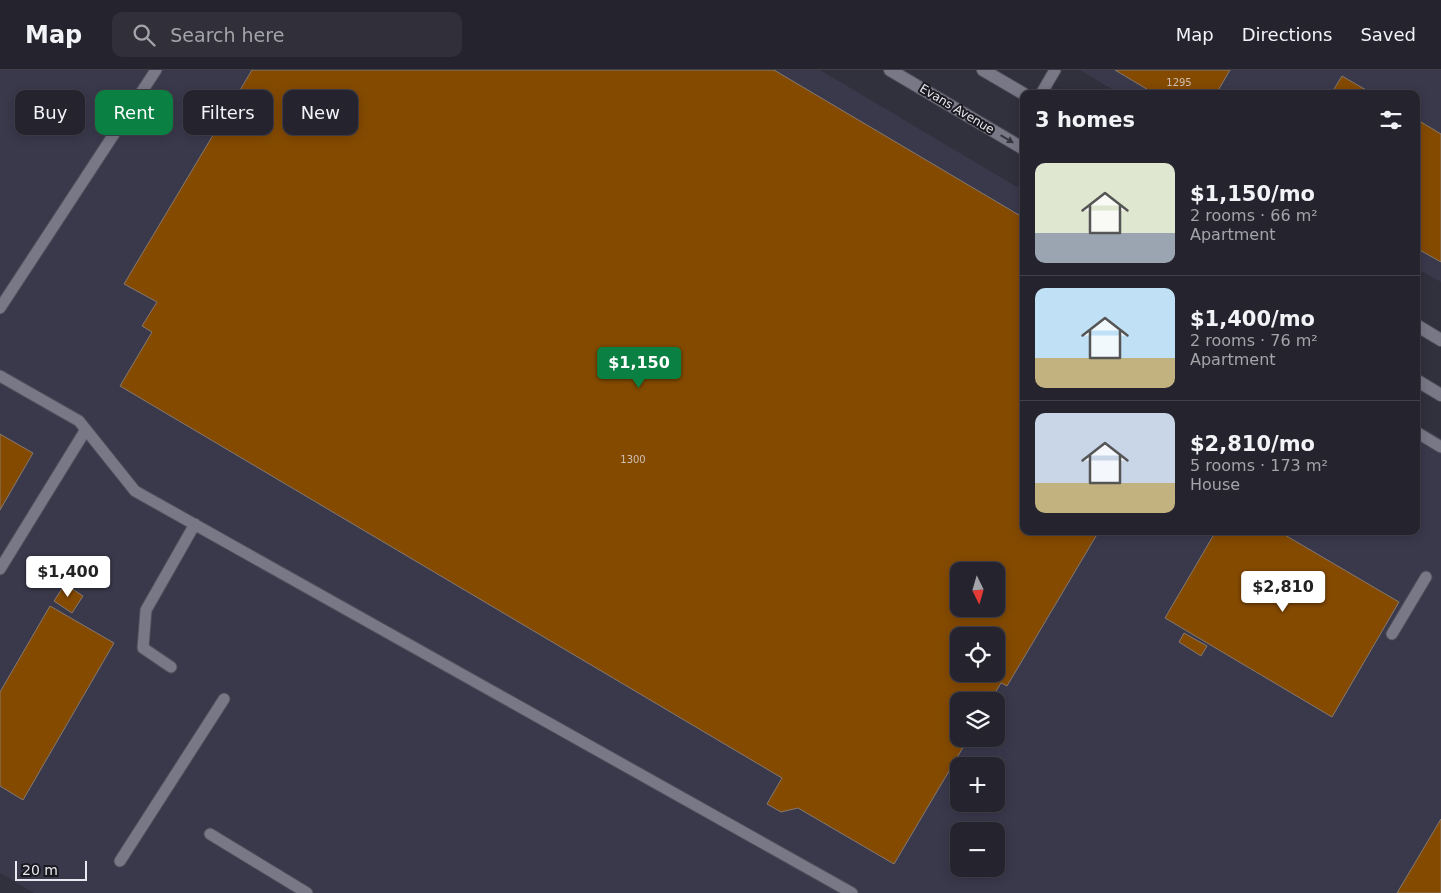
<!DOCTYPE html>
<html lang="en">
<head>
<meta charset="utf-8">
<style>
  body { margin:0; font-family:"DejaVu Sans",sans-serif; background:#31303a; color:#f1f3f6; height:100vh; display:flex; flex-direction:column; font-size:19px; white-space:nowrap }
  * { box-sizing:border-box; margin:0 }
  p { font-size:16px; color:#a3a4aa }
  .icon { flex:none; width:28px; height:28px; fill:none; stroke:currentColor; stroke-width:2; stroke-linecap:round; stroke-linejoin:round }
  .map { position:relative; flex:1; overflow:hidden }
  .panel { position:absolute; left:1020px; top:20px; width:400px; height:445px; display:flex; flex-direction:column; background:#25242e; border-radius:10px; box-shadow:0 2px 12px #0003,0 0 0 1px #42414a }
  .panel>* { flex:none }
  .hud { position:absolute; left:15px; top:20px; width:475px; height:45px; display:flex; gap:10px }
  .needle { width:32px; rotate:175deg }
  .tools { position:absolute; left:950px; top:492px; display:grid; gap:10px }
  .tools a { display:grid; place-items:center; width:55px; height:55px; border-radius:10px; background:#25242e; box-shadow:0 2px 12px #0003,0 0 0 1px #42414a; font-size:25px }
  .scale { position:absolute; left:15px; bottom:12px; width:72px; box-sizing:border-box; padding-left:5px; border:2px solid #e8e8f0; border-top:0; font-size:14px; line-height:18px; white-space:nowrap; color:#e8e8f0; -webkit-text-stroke:4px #1a191f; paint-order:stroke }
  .price { position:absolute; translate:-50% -42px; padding:0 11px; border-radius:5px; background:#fff; color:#222; font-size:16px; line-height:32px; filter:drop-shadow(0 1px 2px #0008) }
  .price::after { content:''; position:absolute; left:50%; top:30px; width:15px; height:11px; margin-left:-8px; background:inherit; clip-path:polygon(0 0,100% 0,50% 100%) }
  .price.current { background:#0b8043; color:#fff }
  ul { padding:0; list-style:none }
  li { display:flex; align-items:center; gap:15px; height:125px; padding:0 15px }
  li+li { border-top:1px solid #42414a }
  li span { display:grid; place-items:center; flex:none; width:140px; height:100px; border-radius:10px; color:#555 }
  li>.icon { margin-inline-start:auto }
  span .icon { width:60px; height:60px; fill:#fffc; stroke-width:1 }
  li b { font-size:21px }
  h2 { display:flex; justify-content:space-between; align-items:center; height:60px; padding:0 15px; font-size:21px }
  .tag { padding:0 18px; border-radius:10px; background:#25242e; box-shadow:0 2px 12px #0003,0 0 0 1px #42414a; font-size:18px; line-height:45px }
  .tag.current { background:#0b8043; color:#fff }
  header { display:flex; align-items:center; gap:30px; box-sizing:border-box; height:70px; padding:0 25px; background:#25242e; border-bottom:1px solid #42414a }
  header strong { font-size:24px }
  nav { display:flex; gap:28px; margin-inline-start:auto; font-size:18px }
  .search { width:350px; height:45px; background:#31303a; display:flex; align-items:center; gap:12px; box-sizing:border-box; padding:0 18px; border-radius:10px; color:#a3a4aa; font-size:19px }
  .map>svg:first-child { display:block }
  .built { fill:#3a394c; fill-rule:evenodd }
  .building { fill:#844a00; stroke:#86796f; fill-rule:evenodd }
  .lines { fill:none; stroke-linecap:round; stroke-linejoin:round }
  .lane-casing { stroke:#4f4e59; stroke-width:13 }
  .secondary-casing { stroke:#4f4e59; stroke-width:14 }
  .lane { stroke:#797887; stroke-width:11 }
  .secondary { stroke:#797887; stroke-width:12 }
  .oneway { fill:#36363e }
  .labels { text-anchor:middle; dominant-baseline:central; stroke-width:4; stroke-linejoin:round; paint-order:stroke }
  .number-label { font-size:10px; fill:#cfc0b4 }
  .street-label { font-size:12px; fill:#e8e8f0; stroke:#1a191f }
</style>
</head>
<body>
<header>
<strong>Map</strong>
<div class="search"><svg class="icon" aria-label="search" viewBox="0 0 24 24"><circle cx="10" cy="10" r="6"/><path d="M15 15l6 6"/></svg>Search here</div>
<nav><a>Map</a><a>Directions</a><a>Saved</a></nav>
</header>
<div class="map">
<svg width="1441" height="823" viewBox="0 0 1441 823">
  <rect width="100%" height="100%" fill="#31303d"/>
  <!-- built -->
  <path class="built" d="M0 0H820L1024 121V461H1416V354L1441 368V823H34L0 803ZM959 501H996V539H959ZM959 566H996V604H959ZM959 631H996V669H959ZM959 696H996V734H959ZM959 761H996V799H959Z
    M1080 0H1441V212L1416 198V24H1120Z"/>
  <!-- building -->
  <path class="building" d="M252 0H774L1024 148V461H1099L1007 616 1001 613 990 631H959V669H968L894 794 798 738 781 742 767 734 782 708 120 316 152 262 142 256 157 232 124 214ZM959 501H996V539H959ZM959 566H996V604H959Z
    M1115 0H1230L1216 24H1155Z
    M1342 6 1373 24H1331Z
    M1416 49 1441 64V192L1416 178Z
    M0 364 33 383 0 440Z
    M1216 461H1278L1399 532 1332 647 1165 548Z
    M65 514 83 526 72 543 54 531Z
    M50 536 114 573 23 730 0 716V622Z
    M1184 563 1207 576 1201 586 1179 572Z
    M1441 749V823H1397Z"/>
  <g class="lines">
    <!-- lane casing -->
    <g class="lane-casing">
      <path id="lane" d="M1041 24 1055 0
        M0 238 156 0
        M0 306 79 351 135 421 852 823
        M1416 362 1441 377
        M0 499 85 361
        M1392 564 1426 507
        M171 597 143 578 146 540 195 454
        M210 764 307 823
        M120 791 224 629"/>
    </g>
    <!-- secondary casing -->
    <g class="secondary-casing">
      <path id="secondary" d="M890 0 1024 79
        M983 0 1024 24
        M1416 255 1441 270
        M1416 310 1441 325"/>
    </g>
    <!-- lane -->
    <use href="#lane" class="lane"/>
    <!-- secondary -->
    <use href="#secondary" class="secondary"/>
  </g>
  <!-- one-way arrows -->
  <defs><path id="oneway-solid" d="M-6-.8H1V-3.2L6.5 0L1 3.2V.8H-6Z" transform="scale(1.25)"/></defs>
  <use class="oneway" href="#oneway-solid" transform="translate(1007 69) rotate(31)"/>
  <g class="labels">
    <!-- number labels -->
    <g class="number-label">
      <text x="1179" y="12">1295</text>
      <text x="633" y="389">1300</text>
    </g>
    <!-- street labels -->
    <g class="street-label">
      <text transform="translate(957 39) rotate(31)">Evans Avenue</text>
    </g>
  </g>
</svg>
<div class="tools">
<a><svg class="needle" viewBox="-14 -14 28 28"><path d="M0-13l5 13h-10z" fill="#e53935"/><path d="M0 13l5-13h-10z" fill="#a3a4aa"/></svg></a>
<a><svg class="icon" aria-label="locate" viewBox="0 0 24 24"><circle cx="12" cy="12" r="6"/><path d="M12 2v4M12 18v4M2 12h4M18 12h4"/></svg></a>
<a><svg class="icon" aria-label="layers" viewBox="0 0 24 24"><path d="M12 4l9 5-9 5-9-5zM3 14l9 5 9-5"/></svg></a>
<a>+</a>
<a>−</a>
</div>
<div class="scale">20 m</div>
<b class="price current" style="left:639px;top:319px">$1,150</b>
<b class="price" style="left:68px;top:528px">$1,400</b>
<b class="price" style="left:1283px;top:543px">$2,810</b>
<div class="hud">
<a class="tag">Buy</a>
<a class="tag current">Rent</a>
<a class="tag">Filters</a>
<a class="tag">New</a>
</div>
<section class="panel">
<h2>3 homes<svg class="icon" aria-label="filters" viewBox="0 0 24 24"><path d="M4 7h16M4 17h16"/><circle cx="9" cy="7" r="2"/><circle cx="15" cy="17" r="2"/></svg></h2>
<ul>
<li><span style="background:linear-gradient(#dfe7d0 70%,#9aa5b1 0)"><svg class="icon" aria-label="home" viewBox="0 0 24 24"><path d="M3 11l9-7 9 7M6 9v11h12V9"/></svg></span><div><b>$1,150/mo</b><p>2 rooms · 66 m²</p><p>Apartment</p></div></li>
<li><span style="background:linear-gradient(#bfe0f5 70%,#c2b280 0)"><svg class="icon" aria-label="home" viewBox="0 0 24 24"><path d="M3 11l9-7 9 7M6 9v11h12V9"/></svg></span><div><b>$1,400/mo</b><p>2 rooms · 76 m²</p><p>Apartment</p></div></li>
<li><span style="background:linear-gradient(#c9d6e8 70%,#c2b280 0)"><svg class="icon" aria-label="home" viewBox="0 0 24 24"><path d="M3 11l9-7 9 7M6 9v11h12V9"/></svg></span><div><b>$2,810/mo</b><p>5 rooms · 173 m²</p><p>House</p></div></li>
</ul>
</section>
</div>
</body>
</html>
